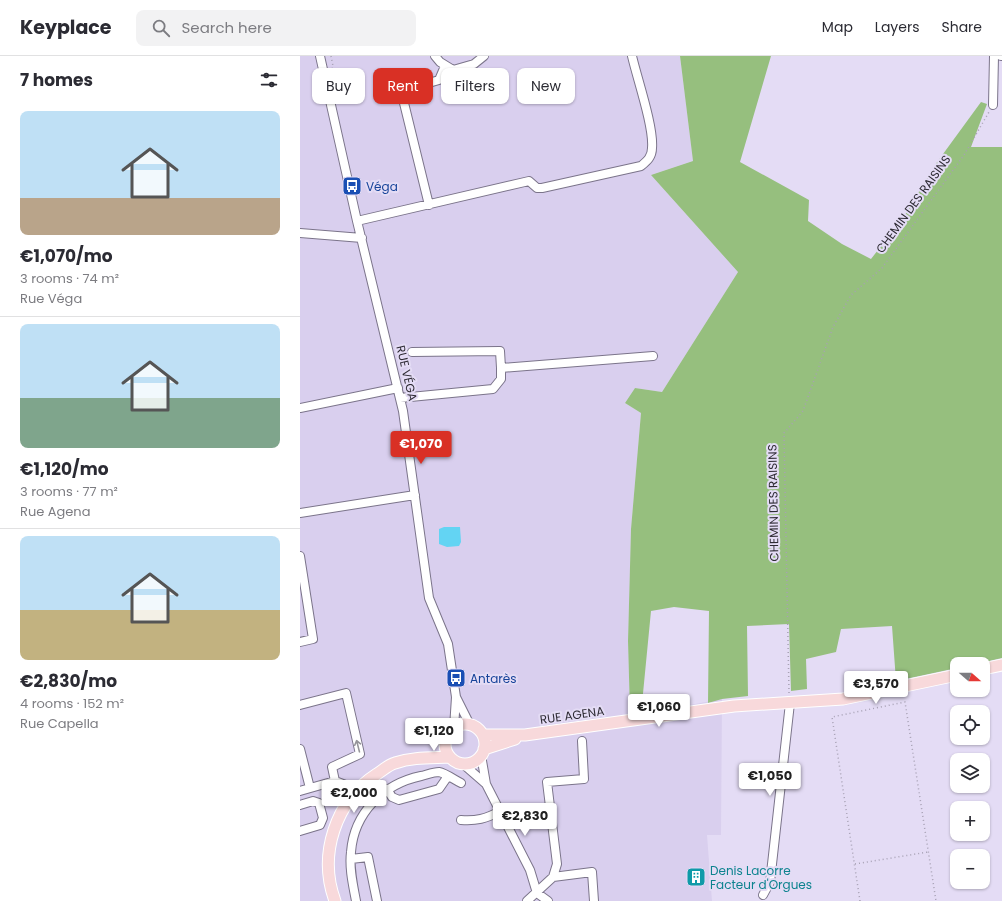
<!DOCTYPE html>
<html lang="en">
<head>
<meta charset="utf-8">
<style>
  body { margin:0; font-family:Poppins,sans-serif; background:#f2f2f3; color:#2b2b33; height:100vh; display:flex; flex-direction:column; font-size:15px; white-space:nowrap }
  * { box-sizing:border-box; margin:0 }
  p { font-size:13px; color:#7c7c81 }
  .icon { flex:none; width:22px; height:22px; fill:none; stroke:currentColor; stroke-width:2; stroke-linecap:round; stroke-linejoin:round }
  .map { position:relative; flex:1; overflow:hidden }
  .sheet { display:flex; flex-direction:column; background:#fff; width:300px }
  .sheet>* { flex:none }
  .top-card { position:absolute; left:12px; top:12px; width:380px; height:36px; display:flex; gap:8px }
  .needle { width:26px; rotate:110deg }
  .fabs { position:absolute; left:650px; top:601px; display:grid; gap:8px }
  .fabs a { display:grid; place-items:center; width:40px; height:40px; border-radius:8px; background:#fff; box-shadow:0 1px 3px #0004; font-size:20px }
  .price { position:absolute; translate:-50% -34px; padding:0 9px; border-radius:4px; background:#fff; color:#222; font-size:13px; line-height:26px; filter:drop-shadow(0 1px 2px #0008) }
  .price::after { content:''; position:absolute; left:50%; top:24px; width:12px; height:9px; margin-left:-6px; background:inherit; clip-path:polygon(0 0,100% 0,50% 100%) }
  .price.current { background:#d93025; color:#fff }
  ul { padding:0; list-style:none }
  li { display:grid; align-content:center; gap:8px; height:212px; padding:0 20px }
  li+li { border-top:1px solid #e1e1e2 }
  li span { display:grid; place-items:center; height:124px; border-radius:8px; color:#555 }
  li>.icon { margin-inline-start:auto }
  span .icon { width:72px; height:72px; fill:#fffc; stroke-width:1 }
  li b { font-size:17px }
  h2 { display:flex; justify-content:space-between; align-items:center; height:48px; padding:0 20px; font-size:17px }
  .pill { padding:0 14px; border-radius:8px; background:#fff; box-shadow:0 1px 3px #0004; font-size:14px; line-height:36px }
  .pill.current { background:#d93025; color:#fff }
  header { display:flex; align-items:center; gap:24px; box-sizing:border-box; height:56px; padding:0 20px; background:#fff; border-bottom:1px solid #e1e1e2 }
  header strong { font-size:19px }
  nav { display:flex; gap:22px; margin-inline-start:auto; font-size:14px }
  .search { width:280px; height:36px; background:#f2f2f3; display:flex; align-items:center; gap:10px; box-sizing:border-box; padding:0 14px; border-radius:8px; color:#7c7c81; font-size:15px }
  main { display:flex; flex:1; min-height:0 }
  .map>svg:first-child { display:block }
  .built { fill:#d9cfee }
  .green { fill:#96bf7e }
  .water { fill:#63d4f3 }
  .lines { fill:none; stroke-linecap:round; stroke-linejoin:round }
  .minor-casing { stroke:#7b748a; stroke-width:10 }
  .major-casing { stroke:#fff; stroke-width:13 }
  .path { stroke:#a7a1b4; stroke-width:1.5; stroke-dasharray:1 3; stroke-linecap:butt }
  .minor { stroke:#fff; stroke-width:8 }
  .major { stroke:#f8d9db; stroke-width:11 }
  .oneway { stroke:#96959a }
  .labels { text-anchor:middle; dominant-baseline:central; stroke-width:4; stroke-linejoin:round; paint-order:stroke }
  .transit-label { font-size:12px; fill:#164399; stroke:#e4dcf5; text-anchor:start }
  .street-label { font-size:12px; fill:#2e2b34; stroke:#e4dcf5 }
  .culture-label { font-size:12px; fill:#0d838f; stroke:#e4dcf5; text-anchor:start }
</style>
</head>
<body>
<header>
<strong>Keyplace</strong>
<div class="search"><svg class="icon" aria-label="search" viewBox="0 0 24 24"><circle cx="10" cy="10" r="6"/><path d="M15 15l6 6"/></svg>Search here</div>
<nav><a>Map</a><a>Layers</a><a>Share</a></nav>
</header>
<main>
<section class="sheet">
<h2>7 homes<svg class="icon" aria-label="filters" viewBox="0 0 24 24"><path d="M4 7h16M4 17h16"/><circle cx="9" cy="7" r="2"/><circle cx="15" cy="17" r="2"/></svg></h2>
<ul>
<li><span style="background:linear-gradient(#bfe0f5 70%,#b9a48a 0)"><svg class="icon" aria-label="home" viewBox="0 0 24 24"><path d="M3 11l9-7 9 7M6 9v11h12V9"/></svg></span><div><b>€1,070/mo</b><p>3 rooms · 74 m²</p><p>Rue Véga</p></div></li>
<li><span style="background:linear-gradient(#bfe0f5 60%,#7fa58c 0)"><svg class="icon" aria-label="home" viewBox="0 0 24 24"><path d="M3 11l9-7 9 7M6 9v11h12V9"/></svg></span><div><b>€1,120/mo</b><p>3 rooms · 77 m²</p><p>Rue Agena</p></div></li>
<li><span style="background:linear-gradient(#bfe0f5 60%,#c2b280 0)"><svg class="icon" aria-label="home" viewBox="0 0 24 24"><path d="M3 11l9-7 9 7M6 9v11h12V9"/></svg></span><div><b>€2,830/mo</b><p>4 rooms · 152 m²</p><p>Rue Capella</p></div></li>
</ul>
</section>
<div class="map">
<svg width="702" height="845" viewBox="0 0 702 845">
  <rect width="100%" height="100%" fill="#e4dcf5"/>
  <!-- built -->
  <path class="built" d="M0 0H380L393 105 351 119 438 216 362 336 335 332 325 347 341 357 331 473 328 585 330 657 341 658 422 643 421 779H407L412 845H0Z"/>
  <!-- green -->
  <path class="green" d="M380 0H471L440 106 509 144 508 165 542 188 571 203 603 162 635 109 681 46 687 48 671 91H702V602L676 608H657V612L596 625 592 570 541 573 536 596 506 603 507 633 491 635 489 568 447 570 448 640 422 643 408 647 409 555 374 551 351 555 341 658 330 657 328 585 331 473 341 357 325 347 335 332 362 336 438 216 351 119 393 105Z"/>
  <!-- water -->
  <path class="water" d="M144 471H160L161 486 159 490 147 491 139 488V473Z"/>
  <g class="lines">
    <!-- minor casing -->
    <g class="minor-casing">
      <path id="minor" d="M20 0 57 165 103 355 129 542 148 588 156 641 154 672
        M135 0 140 6 153 14 174 8 184 0
        M701 0H702
        M693 49 694 0
        M129 149 104 47 106 37 115 31 139 24 145 10
        M57 165 229 125 237 132H242L341 110C347 105 352 101 352 92 354 71 337 22 332 0
        M0 177 62 182
        M112 296 200 295 201 312
        M100 342 193 333 201 323V312L353 300
        M0 352 98 332
        M0 457 115 439
        M0 500 13 583 0 586
        M156 641 170 669
        M0 649 46 637 60 698 32 711 35 725
        M0 693 10 732
        M181 699 186 728 230 814 237 837 248 845
        M163 708 186 728
        M87 733 92 741 99 744 139 733 148 720
        M0 735 35 725 56 733
        M0 749 13 745 19 747 23 762 20 769 0 775
        M161 764C176 765 186 763 200 755
        M51 803 68 801 77 845
        M253 821 257 808 247 726 284 723 282 685
        M463 839 470 826 490 647
        M56 845C53 829 49 812 51 796 54 757 83 728 121 720 126 719 133 716 139 716 145 717 155 724 161 727
        M227 845 253 821 292 816 294 845"/>
    </g>
    <!-- major casing -->
    <g class="major-casing">
      <path id="major" d="M683 613 702 609
        M145 688a20 20 0 1 1 40 0a20 20 0 1 1-40 0Z
        M183 679H225L434 650 543 643 657 619
        M184 693 215 683
        M35 845C18 799 35 745 77 718 82 715 88 709 95 707 113 701 131 702 150 701"/>
    </g>
    <!-- path -->
    <path class="path" d="M31 0 33 10 32 14
      M489 637 484 377 503 355 533 271 551 239 582 212 664 99 689 56
      M555 808 628 796
      M560 845 532 661 605 646 636 845"/>
    <!-- minor -->
    <use href="#minor" class="minor"/>
    <!-- major -->
    <use href="#major" class="major"/>
  </g>
  <!-- one-way arrows -->
  <defs><path id="oneway-shaft" d="M-6 0H5M1.5-3L5.5 0L1.5 3" fill="none" stroke-width="1.6" stroke-linecap="round" stroke-linejoin="round"/></defs>
  <use class="oneway" href="#oneway-shaft" transform="translate(58 690) rotate(-104)"/>
  <!-- icons -->
  <defs>
    <g id="bus-square" transform="scale(1)"><rect x="-9" y="-9" width="18" height="18" rx="4" fill="#1a4fb4" stroke="#e4dcf5"/><path d="M-5-6H5V4H4V6H2V4H-2V6H-4V4H-5ZM-3.5-4V0h7V-4ZM-3.5 1.2v1.5H-2V1.2ZM2 1.2v1.5H3.5V1.2Z" fill="#fff"/></g>
    <g id="building-square" transform="scale(1)"><rect x="-9" y="-9" width="18" height="18" rx="4" fill="#0f9aa8" stroke="#e4dcf5"/><path d="M-4-6H4V6H1V3H-1V6H-4ZM-2.5-4.3h1.7v1.8h-1.7ZM.8-4.3h1.7v1.8H.8ZM-2.5-1h1.7V.8h-1.7ZM.8-1h1.7V.8H.8Z" fill="#fff"/></g>
  </defs>
  <g fill-rule="evenodd">
    <use href="#bus-square" x="52" y="130"/>
    <use href="#bus-square" x="156" y="622"/>
    <use href="#building-square" x="396" y="821"/>
  </g>
  <g class="labels">
    <!-- transit labels -->
    <g class="transit-label">
      <text x="66" y="130">Véga</text>
      <text x="170" y="622">Antarès</text>
    </g>
    <!-- street labels -->
    <g class="street-label">
      <text transform="translate(613 148) rotate(-54)">CHEMIN DES RAISINS</text>
      <text transform="translate(107 317) rotate(77)">RUE VÉGA</text>
      <text transform="translate(473 447) rotate(-91)">CHEMIN DES RAISINS</text>
      <text transform="translate(272 659) rotate(-8)">RUE AGENA</text>
    </g>
    <!-- culture labels -->
    <g class="culture-label">
      <text x="410" y="814">Denis Lacorre<tspan x="410" dy="14">Facteur d'Orgues</tspan></text>
    </g>
  </g>
</svg>
<div class="fabs">
<a><svg class="needle" viewBox="-14 -14 28 28"><path d="M0-13l5 13h-10z" fill="#e53935"/><path d="M0 13l5-13h-10z" fill="#7c7c81"/></svg></a>
<a><svg class="icon" aria-label="locate" viewBox="0 0 24 24"><circle cx="12" cy="12" r="6"/><path d="M12 2v4M12 18v4M2 12h4M18 12h4"/></svg></a>
<a><svg class="icon" aria-label="layers" viewBox="0 0 24 24"><path d="M12 4l9 5-9 5-9-5zM3 14l9 5 9-5"/></svg></a>
<a>+</a>
<a>−</a>
</div>
<b class="price current" style="left:121px;top:409px">€1,070</b>
<b class="price" style="left:576px;top:649px">€3,570</b>
<b class="price" style="left:359px;top:672px">€1,060</b>
<b class="price" style="left:134px;top:696px">€1,120</b>
<b class="price" style="left:470px;top:741px">€1,050</b>
<b class="price" style="left:54px;top:758px">€2,000</b>
<b class="price" style="left:225px;top:781px">€2,830</b>
<div class="top-card">
<a class="pill">Buy</a>
<a class="pill current">Rent</a>
<a class="pill">Filters</a>
<a class="pill">New</a>
</div>
</div>
</main>
</body>
</html>
